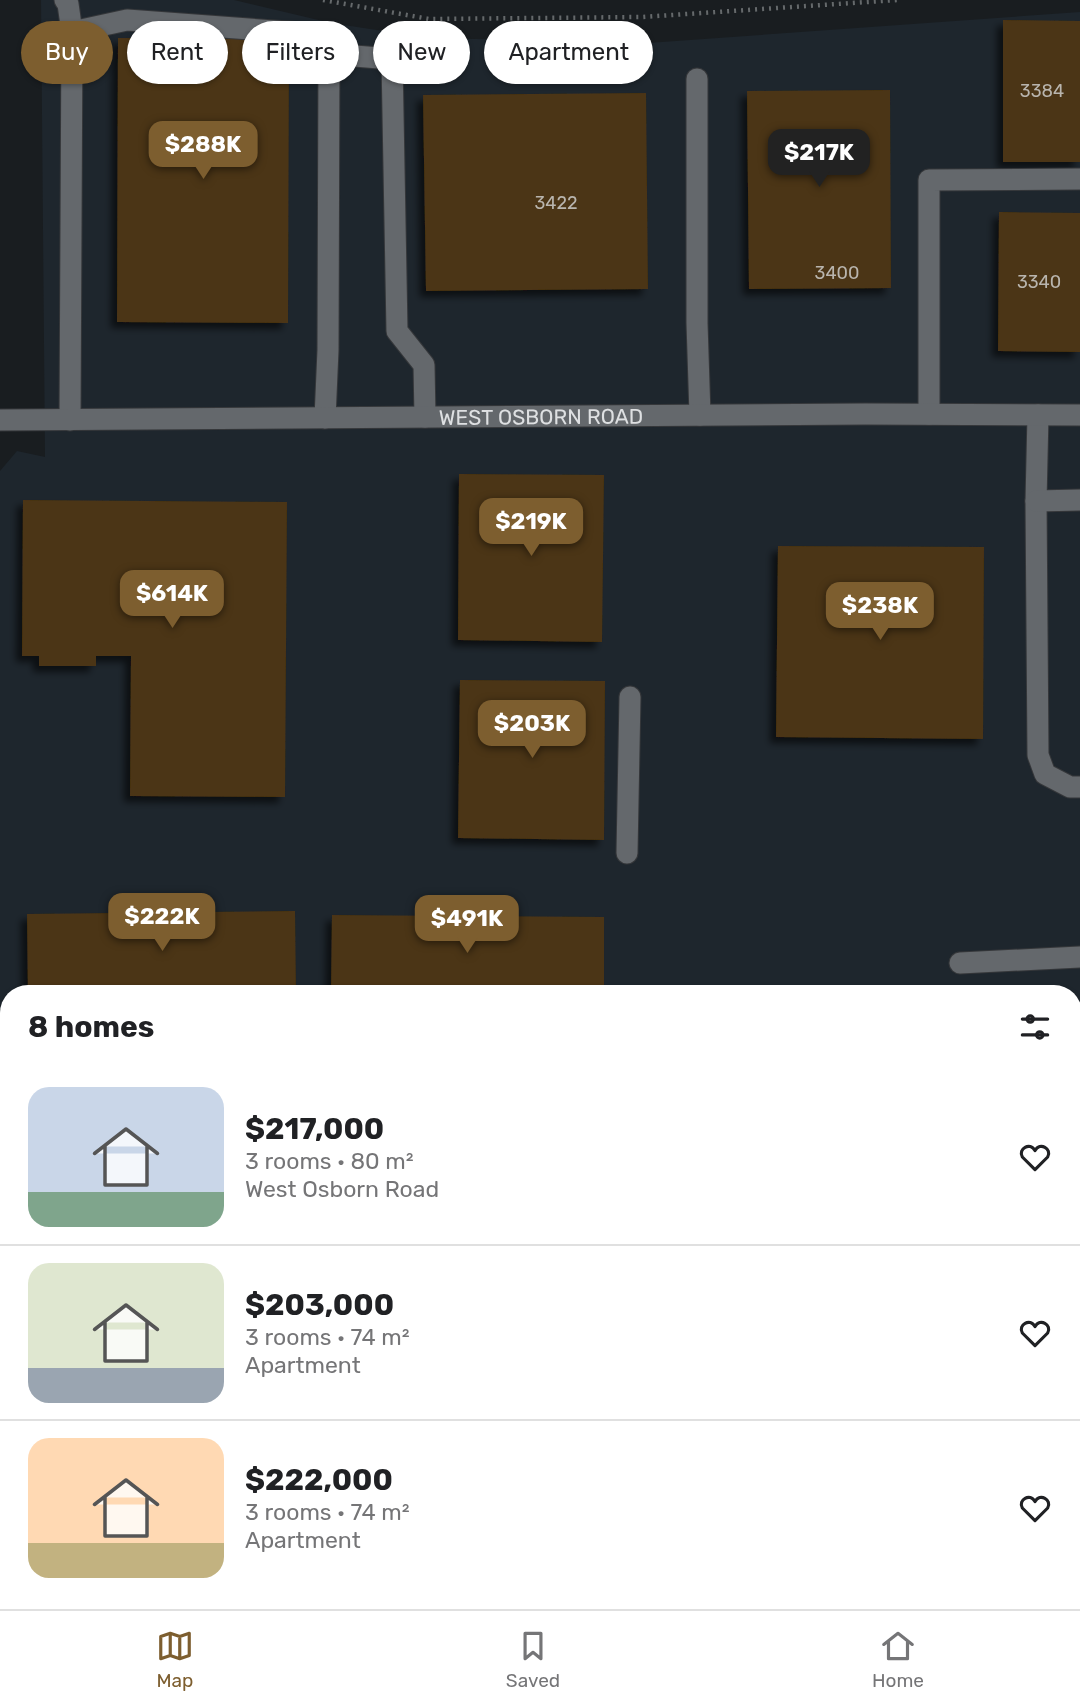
<!DOCTYPE html>
<html lang="en">
<head>
<meta charset="utf-8">
<style>
  body { margin:0; font-family:Rubik,sans-serif; background:#f6f6f6; color:#202124; height:100vh; display:flex; flex-direction:column; font-size:26px; white-space:nowrap }
  * { box-sizing:border-box; margin:0 }
  p { font-size:23px; color:#757577 }
  .icon { flex:none; width:38px; height:38px; fill:none; stroke:currentColor; stroke-width:2; stroke-linecap:round; stroke-linejoin:round }
  .map { position:relative; flex:1; overflow:hidden }
  .details { position:absolute; left:0px; top:985px; width:1082px; height:625px; display:flex; flex-direction:column; background:#fff; border-radius:28px 28px 0 0; box-shadow:0 2px 5px #0004 }
  .details>* { flex:none }
  .guide { position:absolute; left:21px; top:21px; width:700px; height:63px; display:flex; gap:14px }
  .price { position:absolute; translate:-50% -60px; padding:0 16px; border-radius:14px; background:#7d5e2f; color:#fff; font-size:23px; line-height:46px; filter:drop-shadow(0 2px 4px #0008) }
  .price::after { content:''; position:absolute; left:50%; top:42px; width:21px; height:16px; margin-left:-10px; background:inherit; clip-path:polygon(0 0,100% 0,50% 100%) }
  .price.active { background:#222; color:#fff }
  ul { padding:0; list-style:none }
  li { display:flex; align-items:center; gap:21px; height:175px; padding:0 28px }
  li+li { border-top:2px solid #e0e0e0 }
  li span { display:grid; place-items:center; flex:none; width:196px; height:140px; border-radius:21px; color:#555 }
  li>.icon { margin-inline-start:auto }
  span .icon { width:84px; height:84px; fill:#fffc; stroke-width:1 }
  li b { font-size:30px }
  h2 { display:flex; justify-content:space-between; align-items:center; height:84px; padding:0 28px; font-size:30px }
  .tag { padding:0 24px; border-radius:32px; background:#fff; box-shadow:0 2px 5px #0004; font-size:24px; line-height:63px }
  .tag.active { background:#7d5e2f; color:#fff }
  .menu { display:flex; justify-content:space-around; align-items:center; height:98px; border-top:2px solid #e0e0e0; background:#fff; font-size:19px; color:#757577 }
  .menu a { display:grid; justify-items:center; gap:4px }
  .menu .active { color:#7d5e2f }
  .map>svg:first-child { display:block }
  .built { fill:#1e262d; fill-rule:evenodd }
  .building { fill:#4b3413; filter:url(#shadow) }
  .lines { fill:none; stroke-linecap:round; stroke-linejoin:round }
  .minor-casing { stroke:#35373a; stroke-width:23 }
  .path { stroke:#65696b; stroke-width:4.5; stroke-dasharray:2 5; stroke-linecap:butt }
  .minor { stroke:#64686c; stroke-width:21 }
  .labels { text-anchor:middle; dominant-baseline:central; stroke-width:7; stroke-linejoin:round; paint-order:stroke }
  .number-label { font-size:18px; fill:#b9b5ae }
  .street-label { font-size:21px; fill:#dee0e2; stroke:#101417 }
</style>
</head>
<body>
<div class="map">
<svg width="1080" height="1609" viewBox="0 0 1080 1609">
  <defs>
    <filter id="shadow"><feDropShadow dx="-6" dy="6" stdDeviation="3.5" flood-color="#0009"/></filter>
  </defs>
  <rect width="100%" height="100%" fill="#191d20"/>
  <!-- built -->
  <path class="built" d="M41 0H234L331 23 429 38 648 43 1080 12V1609H0V471L17 451 45 457ZM9 994H1073V1601H9Z"/>
  <!-- building -->
  <path class="building" d="M1003 20 1080 21V162H1003Z
    M118 38 289 39 288 323 117 322Z
    M890 90 891 288 749 289 747 91Z
    M646 93 648 289 426 291 423 95Z
    M999 212 1080 213V352L998 351Z
    M459 474 604 475 602 642 458 640Z
    M23 500 287 502 285 797 130 796 131 656H96V666H39V656H22Z
    M778 546 984 547 983 739 776 737Z
    M460 680 605 681 604 840 458 838Z
    M295 911 296 994H28L27 914Z
    M332 915 604 917V994H331Z
    M1073 1213H1080V1351H1073Z
    M92 1601H292V1605L92 1604Z
    M474 1601H626V1609H474Z
    M896 1601H1013L1012 1609H896Z"/>
  <g class="lines">
    <!-- minor casing -->
    <g class="minor-casing">
      <g id="minor">
        <path d="M65 0 68 4 72 32 70 420"/>
        <path d="M72 32 127 20 302 33 329 54 328 350 325 418"/>
        <path d="M329 54 392 59 397 331 424 365 425 417"/>
        <path d="M697 79V323L700 415"/>
        <path d="M929 414V180L1080 179"/>
        <path d="M1038 415 1036 501 1038 755 1045 774 1070 787H1080"/>
        <path id="s1" d="M0 420 865 414 1080 415"/>
        <path d="M1036 501 1080 500"/>
        <path d="M627 853 630 697"/>
        <path d="M960 963 1080 957"/>
        <path d="M1073 1137H1080"/>
        <path d="M0 1155 9 1154"/>
        <path d="M0 1378 9 1379"/>
        <path d="M1073 1408H1080"/>
        <path d="M1073 1498H1080"/>
        <path d="M392 1601V1609"/>
        <path d="M683 1601 684 1609"/>
        <path d="M314 1609V1601"/>
        <path d="M762 1609V1601"/>
      </g>
    </g>
    <!-- path -->
    <path class="path" d="M323 0 429 19 642 17 897 0"/>
    <!-- minor -->
    <use href="#minor" class="minor"/>
  </g>
  <g class="labels">
    <!-- number labels -->
    <g class="number-label">
      <text x="1042" y="91">3384</text>
      <text x="556" y="203">3422</text>
      <text x="837" y="273">3400</text>
      <text x="1039" y="282">3340</text>
    </g>
    <!-- street labels -->
    <g class="street-label">
      <text stroke="none"><textPath href="#s1" startOffset="541">WEST OSBORN ROAD</textPath></text>
    </g>
  </g>
</svg>
<b class="price" style="left:203px;top:181px">$288K</b>
<b class="price active" style="left:819px;top:189px">$217K</b>
<b class="price" style="left:531px;top:558px">$219K</b>
<b class="price" style="left:172px;top:630px">$614K</b>
<b class="price" style="left:880px;top:642px">$238K</b>
<b class="price" style="left:532px;top:760px">$203K</b>
<b class="price" style="left:162px;top:953px">$222K</b>
<b class="price" style="left:467px;top:955px">$491K</b>
<div class="guide">
<a class="tag active">Buy</a>
<a class="tag">Rent</a>
<a class="tag">Filters</a>
<a class="tag">New</a>
<a class="tag">Apartment</a>
</div>
<section class="details">
<h2>8 homes<svg class="icon" aria-label="filters" viewBox="0 0 24 24"><path d="M4 7h16M4 17h16"/><circle cx="9" cy="7" r="2"/><circle cx="15" cy="17" r="2"/></svg></h2>
<ul>
<li><span style="background:linear-gradient(#c9d6e8 75%,#7fa58c 0)"><svg class="icon" aria-label="home" viewBox="0 0 24 24"><path d="M3 11l9-7 9 7M6 9v11h12V9"/></svg></span><div><b>$217,000</b><p>3 rooms · 80 m²</p><p>West Osborn Road</p></div><svg class="icon" aria-label="heart" viewBox="0 0 24 24"><path d="M12 20l-8-8c-3-5 5-10 8-4 3-6 11-1 8 4z"/></svg></li>
<li><span style="background:linear-gradient(#dfe7d0 75%,#9aa5b1 0)"><svg class="icon" aria-label="home" viewBox="0 0 24 24"><path d="M3 11l9-7 9 7M6 9v11h12V9"/></svg></span><div><b>$203,000</b><p>3 rooms · 74 m²</p><p>Apartment</p></div><svg class="icon" aria-label="heart" viewBox="0 0 24 24"><path d="M12 20l-8-8c-3-5 5-10 8-4 3-6 11-1 8 4z"/></svg></li>
<li><span style="background:linear-gradient(#ffd9b3 75%,#c2b280 0)"><svg class="icon" aria-label="home" viewBox="0 0 24 24"><path d="M3 11l9-7 9 7M6 9v11h12V9"/></svg></span><div><b>$222,000</b><p>3 rooms · 74 m²</p><p>Apartment</p></div><svg class="icon" aria-label="heart" viewBox="0 0 24 24"><path d="M12 20l-8-8c-3-5 5-10 8-4 3-6 11-1 8 4z"/></svg></li>
</ul>
</section>
</div>
<nav class="menu">
<a class="active"><svg class="icon" aria-label="map" viewBox="0 0 24 24"><path d="M3 6l6-2 6 2 6-2v14l-6 2-6-2-6 2zM9 4v14M15 6v14"/></svg>Map</a>
<a><svg class="icon" aria-label="saved" viewBox="0 0 24 24"><path d="M7 4h10v16l-5-4-5 4z"/></svg>Saved</a>
<a><svg class="icon" aria-label="home" viewBox="0 0 24 24"><path d="M3 11l9-7 9 7M6 9v11h12V9"/></svg>Home</a>
</nav>
</body>
</html>
